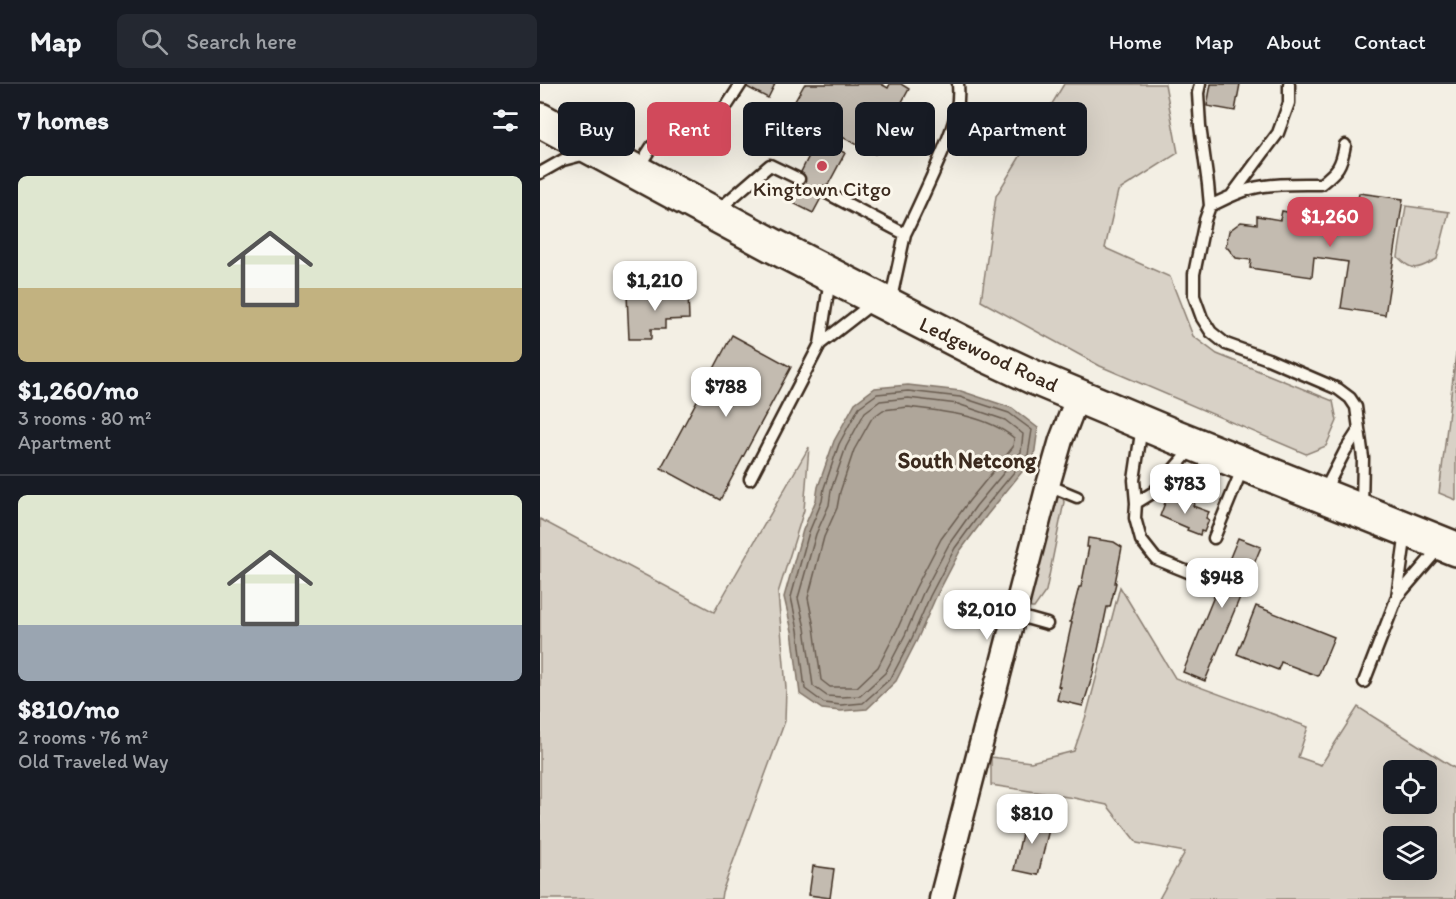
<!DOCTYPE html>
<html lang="en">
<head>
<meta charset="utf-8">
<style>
  body { margin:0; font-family:Itim,sans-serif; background:#242831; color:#f1f3f6; height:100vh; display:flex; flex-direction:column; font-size:22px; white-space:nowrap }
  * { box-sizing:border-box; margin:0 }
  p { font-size:20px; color:#9ea1a6 }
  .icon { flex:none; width:33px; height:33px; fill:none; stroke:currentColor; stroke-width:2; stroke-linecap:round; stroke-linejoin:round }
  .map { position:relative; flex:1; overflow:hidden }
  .sheet { display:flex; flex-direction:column; background:#171b24; width:540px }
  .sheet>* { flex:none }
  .hud { position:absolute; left:18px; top:18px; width:570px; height:54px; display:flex; gap:12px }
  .tools { position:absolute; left:843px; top:676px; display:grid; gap:12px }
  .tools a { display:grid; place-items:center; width:54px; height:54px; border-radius:9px; background:#171b24; box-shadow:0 6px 24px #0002; font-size:30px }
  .price { position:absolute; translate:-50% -51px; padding:0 14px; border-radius:12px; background:#fff; color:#222; font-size:20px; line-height:39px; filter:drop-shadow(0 2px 3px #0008) }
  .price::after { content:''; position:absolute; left:50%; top:36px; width:18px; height:14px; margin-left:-9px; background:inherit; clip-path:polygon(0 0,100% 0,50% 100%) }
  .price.active { background:#d1495b; color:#fff }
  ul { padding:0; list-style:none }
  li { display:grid; align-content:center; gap:12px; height:318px; padding:0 18px }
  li+li { border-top:2px solid #363941 }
  li span { display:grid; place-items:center; height:186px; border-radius:9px; color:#555 }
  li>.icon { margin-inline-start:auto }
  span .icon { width:108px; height:108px; fill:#fffc; stroke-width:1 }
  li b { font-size:26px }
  h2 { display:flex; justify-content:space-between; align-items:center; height:72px; padding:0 18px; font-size:26px }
  .pill { padding:0 21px; border-radius:9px; background:#171b24; box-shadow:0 6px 24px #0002; font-size:21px; line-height:54px }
  .pill.active { background:#d1495b; color:#fff }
  header { display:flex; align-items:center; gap:36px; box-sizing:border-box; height:84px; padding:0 30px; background:#171b24; border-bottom:2px solid #363941 }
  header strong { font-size:28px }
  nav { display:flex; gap:33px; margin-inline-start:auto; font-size:21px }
  .search { width:420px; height:54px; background:#242831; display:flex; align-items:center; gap:15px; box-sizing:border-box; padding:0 21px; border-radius:9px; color:#9ea1a6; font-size:22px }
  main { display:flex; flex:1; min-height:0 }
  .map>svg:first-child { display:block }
  .green { fill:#d8d1c6; stroke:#8a7e72; stroke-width:1.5; fill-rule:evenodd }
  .water { fill:#afa69a; stroke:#817468; stroke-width:1.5 }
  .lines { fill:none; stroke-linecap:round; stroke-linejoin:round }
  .shore { stroke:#695c50; stroke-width:1.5 }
  .building { fill:#c3bbb0; stroke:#3b2a1e; stroke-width:1.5 }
  .lane-casing { stroke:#3b2a1e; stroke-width:15 }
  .street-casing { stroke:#3b2a1e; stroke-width:27 }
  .primary-casing { stroke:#3b2a1e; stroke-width:38 }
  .lane { stroke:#fbf7ec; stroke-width:10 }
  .street { stroke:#fbf7ec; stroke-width:22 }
  .primary { stroke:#fbf7ec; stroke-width:33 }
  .poi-dot { fill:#d1495b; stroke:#fbf7ec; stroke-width:2 }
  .labels { text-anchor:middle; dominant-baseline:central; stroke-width:6; stroke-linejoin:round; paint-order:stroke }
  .poi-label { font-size:21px; fill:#3b2a1e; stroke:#fbf7ec }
  .street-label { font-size:21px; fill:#3b2a1e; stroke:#fbf7ec }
  .neighbourhood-label { font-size:22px; font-weight:bold; fill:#3b2a1e; stroke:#fbf7ec }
</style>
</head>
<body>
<header>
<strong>Map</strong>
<div class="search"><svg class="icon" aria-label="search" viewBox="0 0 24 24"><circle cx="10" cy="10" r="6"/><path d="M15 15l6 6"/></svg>Search here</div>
<nav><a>Home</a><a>Map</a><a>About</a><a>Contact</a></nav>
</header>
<main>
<section class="sheet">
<h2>7 homes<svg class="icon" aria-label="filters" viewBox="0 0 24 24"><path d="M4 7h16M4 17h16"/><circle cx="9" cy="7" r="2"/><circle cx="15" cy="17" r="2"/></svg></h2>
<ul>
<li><span style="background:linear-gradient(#dfe7d0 60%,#c2b280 0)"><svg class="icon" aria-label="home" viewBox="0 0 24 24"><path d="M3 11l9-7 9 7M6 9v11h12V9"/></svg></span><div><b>$1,260/mo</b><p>3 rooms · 80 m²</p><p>Apartment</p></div></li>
<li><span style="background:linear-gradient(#dfe7d0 70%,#9aa5b1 0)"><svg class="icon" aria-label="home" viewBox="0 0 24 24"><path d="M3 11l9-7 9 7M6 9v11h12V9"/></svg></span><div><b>$810/mo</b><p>2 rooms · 76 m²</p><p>Old Traveled Way</p></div></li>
</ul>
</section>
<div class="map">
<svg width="916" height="815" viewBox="0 0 916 815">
  <rect width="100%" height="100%" fill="#f3efe4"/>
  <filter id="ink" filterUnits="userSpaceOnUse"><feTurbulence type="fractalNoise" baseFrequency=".0167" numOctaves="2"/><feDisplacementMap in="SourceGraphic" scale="12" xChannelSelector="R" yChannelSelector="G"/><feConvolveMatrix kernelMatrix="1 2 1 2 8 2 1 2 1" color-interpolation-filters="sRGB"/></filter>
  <g filter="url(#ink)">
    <!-- green -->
    <path class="green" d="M524 0H625L638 69 578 107 565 164 630 193 653 252 677 270 793 317 797 337 786 362 766 370 560 282 441 217 456 112Z
      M866 122 909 128 897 175C879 184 874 190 858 173Z
      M916 269V416L899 409Z
      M269 363 264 426 238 509 246 604 245 637 182 808 181 815H0V435L174 528Z
      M518 413 523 414 524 418 506 507 494 524H491L489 520 516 415Z
      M580 503 635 594 768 643 758 673 781 681 818 623 916 685V815H619L645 768 597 759 567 721 534 714 451 701V673L491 678 534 667 547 629ZM854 687H886V720H854ZM854 753H886V786H854Z"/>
    <!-- water -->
    <path class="water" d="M368 301 421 307 472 324 498 344 494 373 447 431 420 467 395 515 377 556 356 597 327 625 301 627 282 625 260 610 252 547 244 513 263 446 276 416 278 403 294 357 315 319 335 304Z"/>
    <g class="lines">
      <!-- shore -->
      <path class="shore" d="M368 307 420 313 469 329 492 346 488 371 442 427 415 464 390 512 372 554 351 594 323 619 301 621 284 619 265 605 258 546 251 513 269 448 282 417 284 404 299 360 319 323 337 310Z
        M368 314 418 320 465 336 483 350 481 368 436 422 409 460 383 509 365 551 345 589 320 612 301 613 287 612 273 602 265 544 258 514 276 450 289 421 291 406 306 363 325 328 340 317Z
        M368 323C402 327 446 331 474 354L473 363 429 417 401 455 375 505 357 546 338 583 317 603H290L281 596 274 543 268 514 284 453 297 424 300 408 314 366 332 334 343 326Z"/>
    </g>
    <!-- building -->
    <path class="building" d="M201 0H235L228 14Z
      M266 0H341L348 4 350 0H361L369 5 356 29 368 35 356 58 344 52 335 70 250 26 264 1Z
      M671 0H700L695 27 667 22Z
      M278 54 305 69 273 129 247 116Z
      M819 109 863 115 845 231 801 224 808 178 774 173 772 193 710 184 711 176 696 174 686 162 689 147 701 138 717 140V132L740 136 742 127 757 130 756 138 777 141 778 133 790 134 792 123 806 125 805 137 814 138Z
      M148 209 149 235 125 236V245H111V255H89L87 211Z
      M192 251 251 283 180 416 121 384Z
      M628 411 645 418 647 415 655 418 653 422 669 428 666 434 669 436 664 448 661 447 660 451 647 446 648 444 620 432Z
      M548 454 574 458 582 463 575 499H576L570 523H567L553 590 543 622 517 616 520 603 518 602 532 538H530L539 503H541L549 463H547Z
      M698 454 721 463 665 597 643 588Z
      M716 522 794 553 778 592 741 578 738 586 697 570Z
      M486 731 511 737 498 791 474 786Z
      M273 782 294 785 290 814 269 811Z"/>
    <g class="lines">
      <!-- lane casing -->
      <g class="lane-casing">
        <path id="lane" d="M660 0 658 9 660 42 668 100 670 122 665 136 654 190V212L662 234 671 248 686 260 728 275 798 305 810 314 816 323 823 374 822 424
          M98 84 112 62 154 44 175 32 188 20 201 0
          M0 89 23 76 46 70
          M285 108 365 150 350 219
          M692 111 738 49 749 19V0
          M670 122C683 116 696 109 710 105 733 99 757 100 781 100 798 86 801 83 805 61
          M178 126 230 81 259 95
          M365 150C375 130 384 110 393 90 405 61 421 32 418 0
          M290 195 280 260 334 218
          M602 342 594 396 596 419 595 434 601 456 616 475 658 492
          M210 395 280 260
          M508 401 537 413
          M783 410 805 367 818 347
          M596 419 614 408 653 363
          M866 448 857 513 900 463
          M674 454 703 383
          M475 531 507 540
          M824 598 857 513"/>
      </g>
      <!-- street casing -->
      <g class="street-casing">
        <path id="street" d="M401 815 508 401 521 356 538 312"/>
      </g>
      <!-- primary casing -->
      <g class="primary-casing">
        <path id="primary" d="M0 36 232 161 448 272 493 293 629 350 916 465"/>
      </g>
      <!-- lane -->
      <use href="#lane" class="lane"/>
      <!-- street -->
      <use href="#street" class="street"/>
      <!-- primary -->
      <use href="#primary" class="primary"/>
    </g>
  </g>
  <!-- markers -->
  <circle class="poi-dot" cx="282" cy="82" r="6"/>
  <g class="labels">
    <!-- poi labels -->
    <g class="poi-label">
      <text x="282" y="104">Kingtown Citgo</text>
    </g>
    <!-- street labels -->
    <g class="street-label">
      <text transform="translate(449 270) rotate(25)">Ledgewood Road</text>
    </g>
    <!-- neighbourhood labels -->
    <g class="neighbourhood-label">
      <text x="427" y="376">South Netcong</text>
    </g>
  </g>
</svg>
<div class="tools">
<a><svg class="icon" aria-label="locate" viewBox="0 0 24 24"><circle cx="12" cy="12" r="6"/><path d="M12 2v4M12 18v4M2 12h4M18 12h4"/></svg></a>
<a><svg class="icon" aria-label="layers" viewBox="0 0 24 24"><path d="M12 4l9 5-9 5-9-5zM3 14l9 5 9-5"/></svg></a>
</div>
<b class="price active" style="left:790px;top:164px">$1,260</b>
<b class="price" style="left:115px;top:228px">$1,210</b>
<b class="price" style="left:186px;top:334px">$788</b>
<b class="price" style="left:645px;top:431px">$783</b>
<b class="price" style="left:682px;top:525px">$948</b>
<b class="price" style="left:447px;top:557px">$2,010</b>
<b class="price" style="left:492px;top:761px">$810</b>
<div class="hud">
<a class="pill">Buy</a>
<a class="pill active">Rent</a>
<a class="pill">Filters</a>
<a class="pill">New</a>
<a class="pill">Apartment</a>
</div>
</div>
</main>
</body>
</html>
